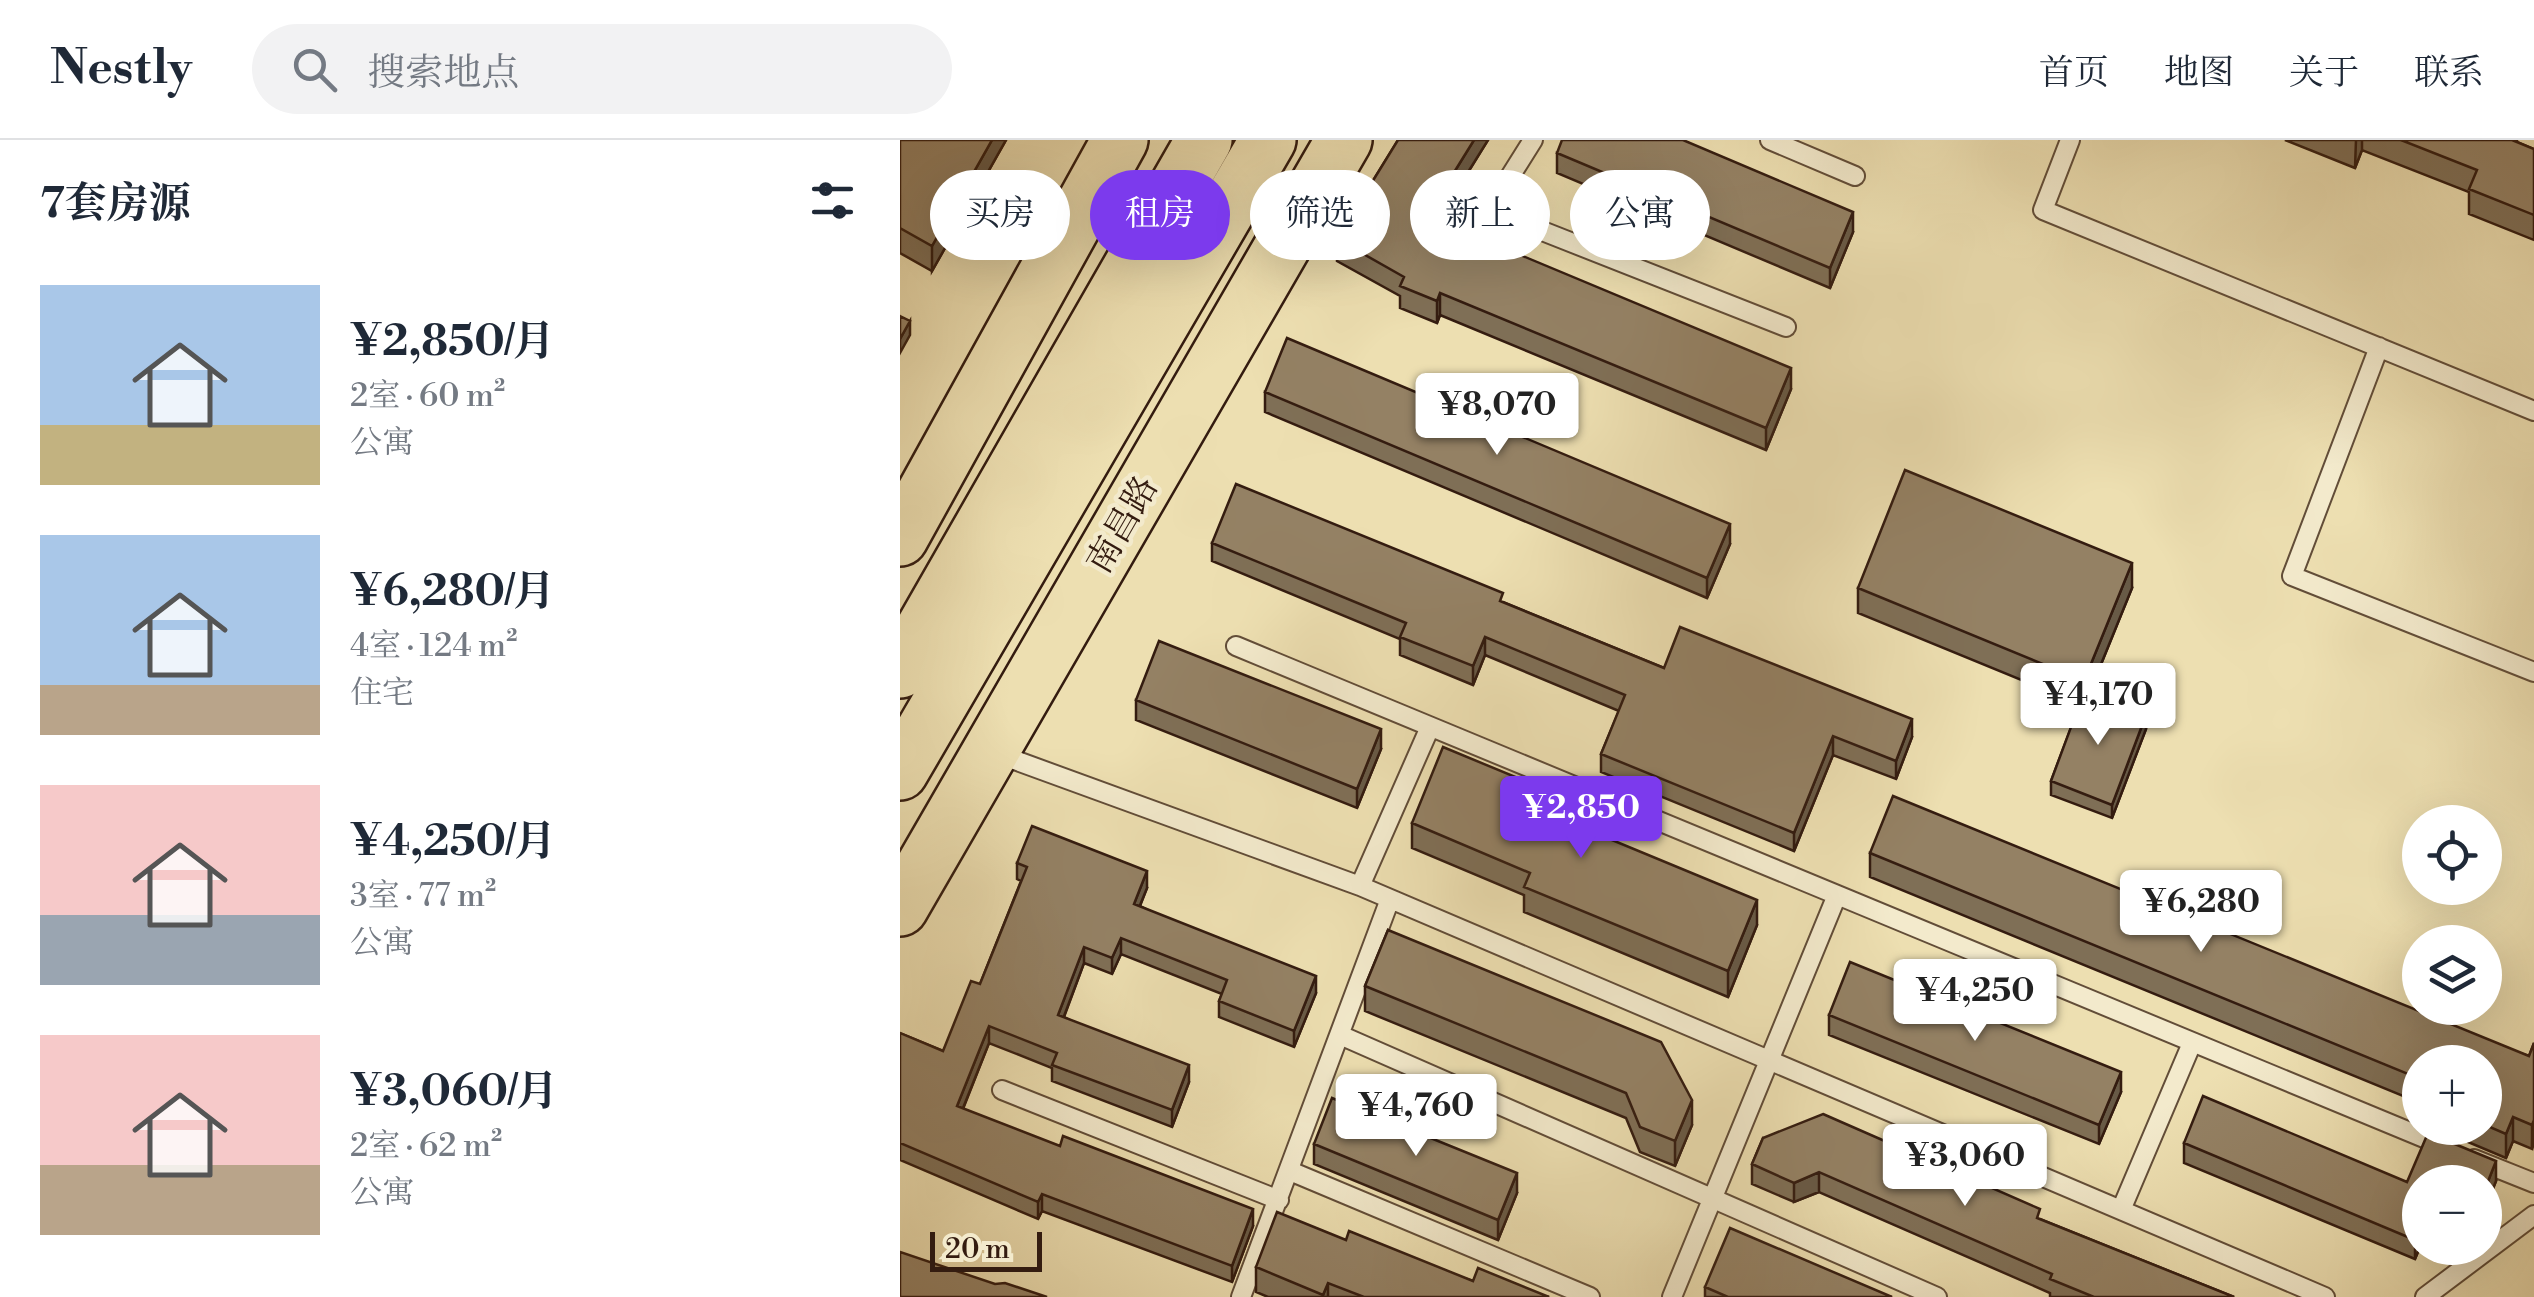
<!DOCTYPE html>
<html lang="zh">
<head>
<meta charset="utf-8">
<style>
  body { margin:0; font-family:"Libre Bodoni","Noto Serif SC",serif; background:#f2f2f3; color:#1f2937; height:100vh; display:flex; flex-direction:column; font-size:38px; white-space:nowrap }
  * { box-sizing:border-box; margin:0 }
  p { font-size:32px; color:#747a83 }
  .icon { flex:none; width:55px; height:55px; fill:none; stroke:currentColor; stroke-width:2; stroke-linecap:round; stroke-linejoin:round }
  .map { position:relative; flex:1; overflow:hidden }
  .details { display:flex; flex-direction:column; background:#fff; width:900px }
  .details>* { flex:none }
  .banner { position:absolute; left:30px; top:30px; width:950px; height:90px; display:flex; gap:20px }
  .fabs { position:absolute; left:1502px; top:665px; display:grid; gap:20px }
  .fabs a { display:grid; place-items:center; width:100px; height:100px; border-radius:50%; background:#fff; box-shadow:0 10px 40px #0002; font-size:50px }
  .scale { position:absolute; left:30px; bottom:25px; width:112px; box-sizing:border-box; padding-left:10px; border:5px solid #341c10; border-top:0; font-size:28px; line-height:35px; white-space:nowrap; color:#341c10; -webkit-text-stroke:8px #f3eacc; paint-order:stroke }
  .price { position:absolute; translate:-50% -85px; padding:0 22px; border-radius:10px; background:#fff; color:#222; font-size:32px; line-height:65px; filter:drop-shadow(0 2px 5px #0008) }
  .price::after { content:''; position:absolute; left:50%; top:60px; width:30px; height:22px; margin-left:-15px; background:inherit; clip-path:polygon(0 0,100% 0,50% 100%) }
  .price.on { background:#7c3aed; color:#fff }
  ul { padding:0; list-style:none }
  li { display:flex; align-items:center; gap:30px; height:250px; padding:0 40px }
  li span { display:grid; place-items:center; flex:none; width:280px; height:200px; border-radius:0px; color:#555 }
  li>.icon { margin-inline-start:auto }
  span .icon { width:120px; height:120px; fill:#fffc; stroke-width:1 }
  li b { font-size:42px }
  h2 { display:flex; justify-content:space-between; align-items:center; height:120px; padding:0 40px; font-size:42px }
  .pill { padding:0 35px; border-radius:45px; background:#fff; box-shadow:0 10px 40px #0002; font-size:35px; line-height:90px }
  .pill.on { background:#7c3aed; color:#fff }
  header { display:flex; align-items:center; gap:60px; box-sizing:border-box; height:140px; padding:0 50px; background:#fff; border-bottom:2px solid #e0e1e3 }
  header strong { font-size:48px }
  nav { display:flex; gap:55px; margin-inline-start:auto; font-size:35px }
  .search { width:700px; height:90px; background:#f2f2f3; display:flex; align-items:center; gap:25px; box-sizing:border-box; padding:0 35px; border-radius:55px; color:#747a83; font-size:38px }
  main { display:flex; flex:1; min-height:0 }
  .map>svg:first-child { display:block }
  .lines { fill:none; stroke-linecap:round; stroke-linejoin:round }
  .service-casing { stroke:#624d38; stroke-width:22 }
  .primary-casing { stroke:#341c10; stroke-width:60 }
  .trunk-casing { stroke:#341c10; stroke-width:60 }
  .service { stroke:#f3eacc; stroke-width:18 }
  .primary { stroke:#eddfb1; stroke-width:55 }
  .trunk { stroke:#eddfb1; stroke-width:55 }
  .wall { fill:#7f6f56; stroke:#341c10; stroke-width:2.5 }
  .shaded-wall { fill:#685a46; stroke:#341c10; stroke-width:2.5 }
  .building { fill:#948164; stroke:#341c10; stroke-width:2.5 }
  .labels { text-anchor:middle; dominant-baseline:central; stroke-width:9; stroke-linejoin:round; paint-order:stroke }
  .street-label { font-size:35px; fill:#341c10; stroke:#f3eacc }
</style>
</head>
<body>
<header>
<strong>Nestly</strong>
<div class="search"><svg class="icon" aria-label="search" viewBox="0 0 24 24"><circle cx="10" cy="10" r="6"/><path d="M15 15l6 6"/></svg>搜索地点</div>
<nav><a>首页</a><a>地图</a><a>关于</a><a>联系</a></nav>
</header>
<main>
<section class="details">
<h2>7套房源<svg class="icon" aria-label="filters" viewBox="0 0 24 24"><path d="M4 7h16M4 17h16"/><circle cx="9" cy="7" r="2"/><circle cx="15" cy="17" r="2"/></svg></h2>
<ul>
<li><span style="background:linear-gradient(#a9c7e8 70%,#c2b280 0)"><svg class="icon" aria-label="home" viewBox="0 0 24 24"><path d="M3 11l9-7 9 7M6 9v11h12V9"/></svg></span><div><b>¥2,850/月</b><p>2室 · 60 m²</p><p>公寓</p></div></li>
<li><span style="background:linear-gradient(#a9c7e8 75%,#b9a48a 0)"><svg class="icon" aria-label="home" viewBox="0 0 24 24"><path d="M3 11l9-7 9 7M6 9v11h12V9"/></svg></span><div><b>¥6,280/月</b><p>4室 · 124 m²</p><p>住宅</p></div></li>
<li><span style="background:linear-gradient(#f6c9c9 65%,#9aa5b1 0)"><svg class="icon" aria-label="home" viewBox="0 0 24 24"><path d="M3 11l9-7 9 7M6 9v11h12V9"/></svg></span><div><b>¥4,250/月</b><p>3室 · 77 m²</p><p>公寓</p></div></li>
<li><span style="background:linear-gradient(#f6c9c9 65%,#b9a48a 0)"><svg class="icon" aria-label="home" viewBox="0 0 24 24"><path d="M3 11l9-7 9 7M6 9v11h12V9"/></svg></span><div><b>¥3,060/月</b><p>2室 · 62 m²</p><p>公寓</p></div></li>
</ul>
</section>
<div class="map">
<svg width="1634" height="1157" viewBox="0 0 1634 1157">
  <rect width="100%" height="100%" fill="#eddfb1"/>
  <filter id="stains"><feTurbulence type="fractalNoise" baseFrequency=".002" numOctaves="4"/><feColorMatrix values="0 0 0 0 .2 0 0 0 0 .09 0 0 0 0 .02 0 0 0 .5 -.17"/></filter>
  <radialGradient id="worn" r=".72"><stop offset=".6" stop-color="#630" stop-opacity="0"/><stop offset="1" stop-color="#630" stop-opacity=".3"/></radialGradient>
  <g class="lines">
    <!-- service casing -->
    <g class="service-casing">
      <path id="service" d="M633 0 589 70 886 187
        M870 0 955 36
        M1170 0 1143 70 1634 271
        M1479 207 1392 436 1634 532
        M336 506 1546 1007
        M98 614 460 746 1425 1157
        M460 746 530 587
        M440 895 1037 1157
        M102 950 379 1060
        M1574 1019 1634 1043
        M390 1031 690 1157
        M1221 1070 1292 903
        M341 1157 490 759
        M772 1157 937 755
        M1525 1157 1634 1075"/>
    </g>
    <!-- primary casing -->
    <g class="primary-casing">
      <path id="primary" d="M0 398 220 0
        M0 768 444 0"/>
    </g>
    <!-- trunk casing -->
    <g class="trunk-casing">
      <path id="trunk" d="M0 530 304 0
        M0 632 368 0"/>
    </g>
    <!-- service -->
    <use href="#service" class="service"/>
    <!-- primary -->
    <use href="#primary" class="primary"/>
    <!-- trunk -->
    <use href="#trunk" class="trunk"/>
  </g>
  <!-- wall -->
  <path class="wall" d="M0 0H106L32 131 0 113Z
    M498 0H588L538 81 891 249 866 310 540 175 537 183 500 168V156L437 121V99Z
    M1385 0H1617V2L1634 9V100L1569 74V52L1462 10 1455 28Z
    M657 13 953 92 930 148 657 33Z
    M365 252 830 404 807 458 365 272Z
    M312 403 603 462 764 528 1012 597 996 639 933 615 894 711 701 632V614L719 571 585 515 573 545 500 515V499L312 421Z
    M958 448H1232L1189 554 1246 589 1212 678 1151 655V641L1180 564 958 473Z
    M236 560 481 609 457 668 236 580Z
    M661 679 857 785 828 857 624 772V755L512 708V683Z
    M970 713 1629 916 1634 903 1632 1009 1613 1001 1606 1018 1537 989V988H1585V922H1520V963L970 737Z
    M117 723 247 748 240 766 416 853 394 907 319 877V861L322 854 221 814 212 834 184 823 164 877 289 942 272 987 152 941V928L89 903 63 969 353 1086 332 1142 142 1071 138 1079 0 1020V893L43 911 80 844 121 741 117 739Z
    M488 790 792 985 775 1026 740 1012 726 978 465 871V846Z
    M929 875 1221 952 1199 1004 929 895Z
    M863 998 1140 1079 1334 1157H1150V1153L919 1052 894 1062 852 1044V1024Z
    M1284 1003 1507 1042 1596 1041 1585 1069V1042H1520V1107L1515 1119 1284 1023Z
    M414 1004 617 1053 598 1100 414 1024Z
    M446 1100 573 1141 649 1157H368L356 1152V1127Z
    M805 1147 992 1157H805Z"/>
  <!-- shaded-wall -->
  <path class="shaded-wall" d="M92 0H106L32 131V106Z
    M574 0H588L527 98V76Z
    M1456 0H1462V10L1455 28Z
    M953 72V92L930 148V128Z
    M540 153V175L537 183V161Z
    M10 181V195L0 213V199Z
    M891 228V249L866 310V288Z
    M830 384V404L807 458V438Z
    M1232 423V448L1184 566V541Z
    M585 497V515L573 545V526Z
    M1246 575V589L1212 678V665Z
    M1012 579V597L996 639V621Z
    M481 589V609L457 668V649Z
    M933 596V615L894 711V693Z
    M661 656V681L654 676Z
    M247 731V748L234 780V764Z
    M857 760V785L828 857V831Z
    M221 798V814L212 834V818Z
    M184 807V823L158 892V875Z
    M416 836V853L394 907V891Z
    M89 886V903L57 983V966Z
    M289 925V942L272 987V970Z
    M1221 932V952L1199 1004V985Z
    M792 960V985L775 1026V1001Z
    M1613 977V1001L1606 1018V994Z
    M1634 980V1004L1632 1009V985Z
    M1596 1021V1041L1585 1069V1049Z
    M919 1032V1052L894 1062V1043Z
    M617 1033V1053L598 1100V1080Z
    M142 1054V1071L138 1079V1062Z
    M353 1069V1086L332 1142V1126Z
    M1520 1088V1107L1515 1119V1100Z
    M428 1143V1157H423V1155Z"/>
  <!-- building -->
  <path class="building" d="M0 0H92L32 106 0 88Z
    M498 0H574L527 76 891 228 866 288 540 153 537 161 500 146 504 137 437 99Z
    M662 0H783L953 72 930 128 657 13Z
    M1501 0H1612L1634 9V75L1569 49 1577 30Z
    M0 176 10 181 0 199Z
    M387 198 830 384 807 438 365 252Z
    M1005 330 1232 423 1184 541 958 448Z
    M336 344 603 453 600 461 764 528 780 487 1012 579 996 621 933 596 894 693 701 614 725 555 585 497 573 526 500 497 506 483 312 403Z
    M259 501 481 589 457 649 236 560Z
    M1184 552 1246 575 1212 665 1151 641Z
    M543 607 661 656 654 676 857 760 828 831 624 747 630 733 512 683Z
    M993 656 1629 916 1634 903V980L1632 985 1613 977 1606 994 1585 985V922H1520V939L970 713Z
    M132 686 247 731 234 764 416 836 394 891 319 861 327 840 221 798 212 818 184 807 158 875 289 925 272 970 152 925 157 913 89 886 57 966 160 1006 163 996 353 1069 332 1126 142 1054 138 1062 0 1003V893L43 911 71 841 80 844 127 727 117 723Z
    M488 790 761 902 792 960 775 1001 740 987 726 953 465 846Z
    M950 822 1221 932 1199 985 929 875Z
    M1303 956 1507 1042 1528 993 1596 1021 1585 1049V1042H1520V1088L1515 1100 1284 1003Z
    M432 958 617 1033 598 1080 414 1004Z
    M923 974 1140 1069 1137 1078 1334 1157H1194L1150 1139 1152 1134 919 1032 894 1043 852 1024 863 998Z
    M377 1072 446 1100 449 1091 573 1141 578 1128 649 1157H464L428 1143 423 1155 356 1127Z
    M830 1088 992 1157H828L805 1147Z
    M0 1112 95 1144 105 1143 147 1157H0Z"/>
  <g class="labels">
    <!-- street labels -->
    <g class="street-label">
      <text transform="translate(223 385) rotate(-60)">南昌路</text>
    </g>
  </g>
  <rect width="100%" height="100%" filter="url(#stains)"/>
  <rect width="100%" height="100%" fill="url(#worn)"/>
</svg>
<div class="fabs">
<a><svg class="icon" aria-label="locate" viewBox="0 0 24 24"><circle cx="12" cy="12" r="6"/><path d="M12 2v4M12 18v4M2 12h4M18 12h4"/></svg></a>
<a><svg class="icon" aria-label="layers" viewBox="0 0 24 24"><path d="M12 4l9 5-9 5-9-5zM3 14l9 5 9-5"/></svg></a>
<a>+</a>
<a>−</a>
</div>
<div class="scale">20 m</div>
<b class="price" style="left:597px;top:318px">¥8,070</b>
<b class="price" style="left:1198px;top:608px">¥4,170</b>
<b class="price on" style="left:681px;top:721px">¥2,850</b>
<b class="price" style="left:1301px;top:815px">¥6,280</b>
<b class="price" style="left:1075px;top:904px">¥4,250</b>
<b class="price" style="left:516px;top:1019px">¥4,760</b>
<b class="price" style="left:1065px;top:1069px">¥3,060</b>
<div class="banner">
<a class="pill">买房</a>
<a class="pill on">租房</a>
<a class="pill">筛选</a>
<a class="pill">新上</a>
<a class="pill">公寓</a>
</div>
</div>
</main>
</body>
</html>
